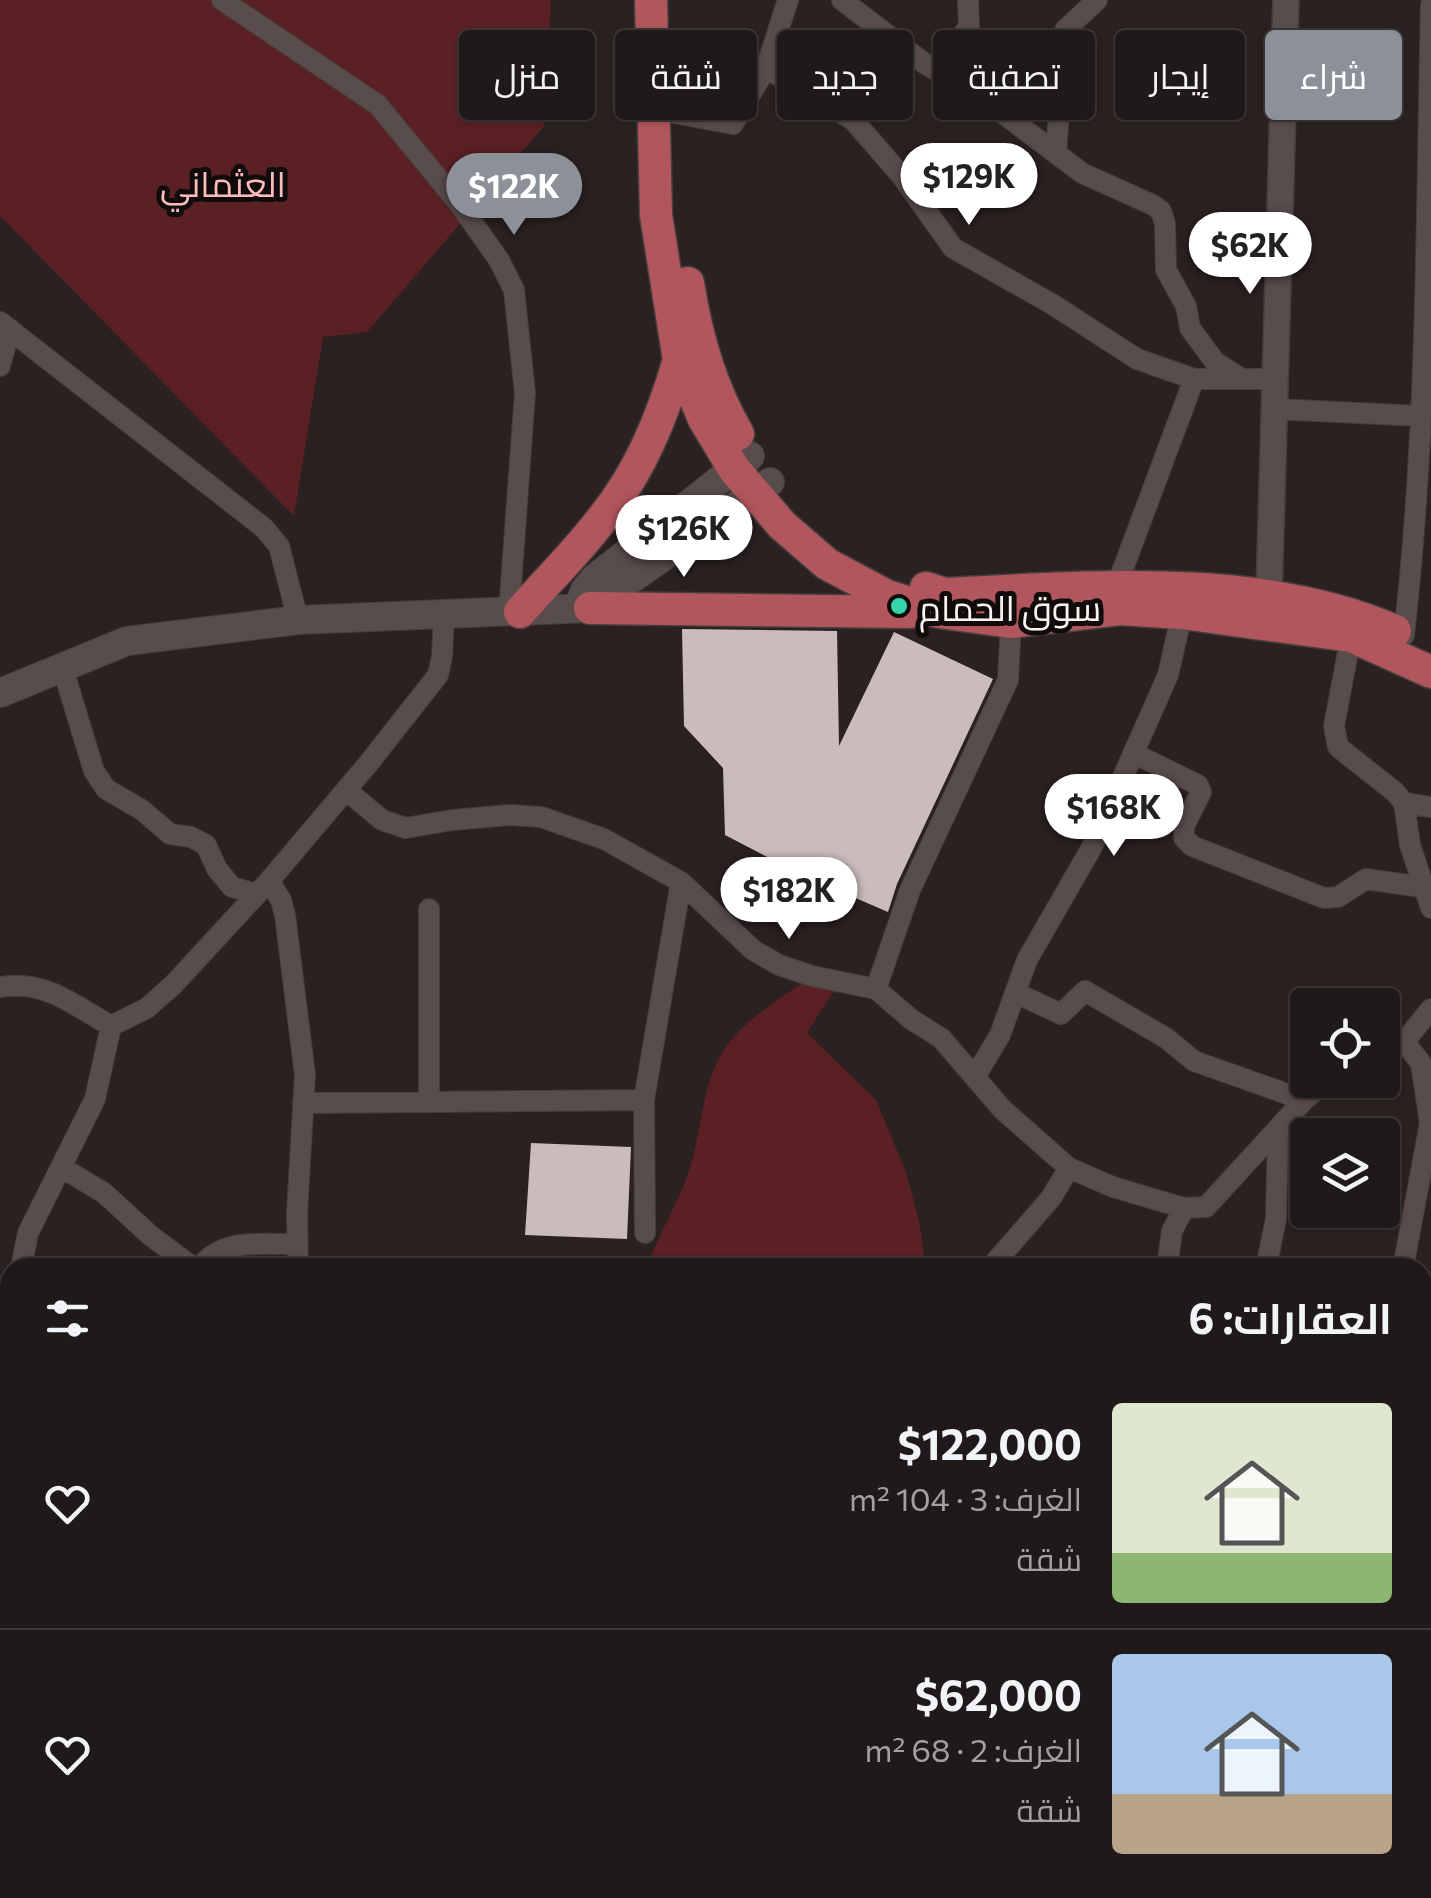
<!DOCTYPE html>
<html lang="ar">
<head>
<meta charset="utf-8">
<style>
  body { margin:0; font-family:Commissioner,Cairo,sans-serif; background:#282222; color:#f1f3f6; direction:rtl; height:100vh; display:flex; flex-direction:column; font-size:38px; white-space:nowrap }
  * { box-sizing:border-box; margin:0 }
  p { font-size:32px; color:#a2a0a2 }
  .icon { flex:none; width:55px; height:55px; fill:none; stroke:currentColor; stroke-width:2; stroke-linecap:round; stroke-linejoin:round }
  .map { position:relative; flex:1; overflow:hidden; direction:ltr }
  .details { position:absolute; left:0px; top:1258px; width:1432px; height:642px; display:flex; flex-direction:column; background:#201919; border-radius:30px 30px 0 0; box-shadow:0 2px 8px #0004,0 0 0 2px #3d3838; direction:rtl }
  .details>* { flex:none }
  .top-card { position:absolute; left:30px; top:30px; width:1372px; height:90px; direction:rtl; display:flex; gap:20px }
  .tools { position:absolute; left:1290px; top:988px; display:grid; gap:20px }
  .tools a { display:grid; place-items:center; width:110px; height:110px; border-radius:10px; background:#201919; box-shadow:0 2px 8px #0004,0 0 0 2px #3d3838; font-size:50px }
  .price { position:absolute; translate:-50% -85px; padding:0 22px; border-radius:35px; background:#fff; color:#222; font-size:32px; line-height:65px; filter:drop-shadow(0 2px 5px #0008) }
  .price::after { content:''; position:absolute; left:50%; top:60px; width:30px; height:22px; margin-left:-15px; background:inherit; clip-path:polygon(0 0,100% 0,50% 100%) }
  .price.active { background:#8c9099; color:#fff }
  ul { padding:0; list-style:none }
  li { display:flex; align-items:center; gap:30px; height:250px; padding:0 40px }
  li+li { border-top:2px solid #3d3838 }
  li span { display:grid; place-items:center; flex:none; width:280px; height:200px; border-radius:10px; color:#555 }
  li>.icon { margin-inline-start:auto }
  span .icon { width:120px; height:120px; fill:#fffc; stroke-width:1 }
  li b { font-size:42px }
  h2 { display:flex; justify-content:space-between; align-items:center; height:120px; padding:0 40px; font-size:42px }
  .tag { padding:0 35px; border-radius:10px; background:#201919; box-shadow:0 2px 8px #0004,0 0 0 2px #3d3838; font-size:35px; line-height:90px }
  .tag.active { background:#8c9099; color:#fff }
  .map>svg:first-child { display:block }
  .green { fill:#5b2024 }
  .building { fill:#cbbcbc }
  .lines { fill:none; stroke-linecap:round; stroke-linejoin:round }
  .minor-casing { stroke:#463d3d; stroke-width:22 }
  .tertiary-casing { stroke:#463d3d; stroke-width:28 }
  .secondary-casing { stroke:#463d3d; stroke-width:30 }
  .primary-casing { stroke:#463d3d; stroke-width:35 }
  .minor { stroke:#594d4c; stroke-width:20 }
  .tertiary { stroke:#594d4c; stroke-width:25 }
  .secondary { stroke:#594d4c; stroke-width:28 }
  .primary { stroke:#b2565d; stroke-width:32 }
  .poi-dot { fill:#36d4a7; stroke:#110c0c; stroke-width:4 }
  .labels { text-anchor:middle; dominant-baseline:central; stroke-width:10; stroke-linejoin:round; paint-order:stroke }
  .park-label { font-size:35px; fill:#fbbbbb; stroke:#110c0c }
  .poi-label { font-size:35px; fill:#f9f2f1; stroke:#110c0c; text-anchor:start }
</style>
</head>
<body>
<div class="map">
<svg width="1431" height="1898" viewBox="0 0 1431 1898">
  <rect width="100%" height="100%" fill="#2b2121"/>
  <!-- green -->
  <path class="green" d="M0 0H551L544 126 367 332 323 337 294 516 0 216Z
    M807 980 840 981 807 1033 876 1100 906 1172 919 1221 926 1267 647 1268C658 1233 679 1203 690 1168 699 1138 701 1107 711 1077 725 1031 769 1006 807 980Z"/>
  <!-- building -->
  <path class="building" d="M682 629 837 631 839 746 894 632 993 679 897 884 888 912 802 875 725 835 723 768 684 726Z
    M531 1143 631 1147 627 1239 525 1235Z"/>
  <g class="lines">
    <!-- minor casing -->
    <g class="minor-casing">
      <path id="minor" d="M222 0 378 105 460 205 499 260 514 290 525 393 509 612
        M842 0 924 63 988 102 1082 173 1153 205 1161 211 1165 224 1166 270 1186 306 1190 328 1215 362 1242 379
        M766 68 853 120 901 175 953 248 1052 304 1137 359 1194 379
        M938 71 969 26 968 0
        M674 113 733 124 766 68 788 0
        M1056 153 1065 30 1097 0
        M0 322 264 528 279 546 298 620
        M0 366 10 329
        M1274 409 1421 416
        M1117 585 1194 379H1275
        M1404 635C1428 426 1426 215 1431 5
        M1351 636 1334 726 1338 747 1395 792 1404 803 1410 845 1431 908
        M62 666 94 771 106 789 142 810 170 834 191 837 206 845 217 869 232 887 256 894
        M1133 753 1198 785 1201 792 1184 826V838L1192 846 1324 898 1338 897 1366 879 1422 887
        M346 790 382 820 406 828 452 820 510 815 541 817 604 839 681 882 753 950 779 965 812 976 876 989 912 1020 941 1038 1003 1110 1069 1168 1113 1187 1184 1208 1206 1207 1304 1100 1329 1080
        M1404 803 1431 807
        M269 881 281 900 285 915 305 1075 297 1213 298 1268
        M429 909V1102
        M0 987C46 980 72 1004 111 1026L147 1008 174 984 269 881 368 764 438 675 442 656 444 614
        M876 989 910 890 1008 680 1011 622
        M1016 993 1061 1014 1085 991 1166 1038 1194 1061 1304 1100
        M1382 1060 1404 1042 1431 1009
        M976 1075 1000 1035 1027 960 1092 847 1168 675 1182 613
        M303 1103 644 1100
        M61 1167 104 1193 151 1236 194 1268
        M645 1233 644 1100 681 882
        M21 1268 28 1233 95 1099 111 1026
        M200 1268C221 1237 263 1245 297 1244
        M990 1268 1051 1198 1069 1168
        M1167 1268 1172 1231 1184 1208
        M1266 1268 1276 1219 1278 1129
        M1403 1268 1430 1123 1421 1063 1404 1042
        M1422 1327 1431 1331
        M0 1441C14 1404 2 1360 10 1321
        M0 1499 10 1526
        M0 1605H10
        M0 1699 10 1696
        M0 1786 10 1762
        M0 1860 10 1861
        M1431 1863 1428 1873 1431 1877
        M164 1890 176 1898
        M887 1890 897 1898
        M293 1898V1890
        M985 1898 990 1890"/>
    </g>
    <!-- tertiary casing -->
    <g class="tertiary-casing">
      <path id="tertiary" d="M1269 596 1286 0
        M1422 1843 1431 1844"/>
    </g>
    <!-- secondary casing -->
    <g class="secondary-casing">
      <path id="secondary" d="M578 608 585 590 595 578 750 456
        M0 693 127 641 298 620 590 608 770 482"/>
    </g>
    <!-- primary casing -->
    <g class="primary-casing">
      <path id="primary" d="M651 0 656 215 679 360 704 419 734 469 782 525 827 564 887 596 939 612 1011 622 1120 609 1182 613 1351 636 1431 672
        M688 283C696 335 711 388 738 434
        M926 588 945 594C1088 587 1261 572 1395 631
        M590 608 910 612
        M520 612C547 581 577 552 602 519 640 472 662 418 679 360
        M1422 1771 1431 1753
        M1422 1822 1431 1804
        M1363 1898 1367 1890"/>
    </g>
    <!-- minor -->
    <use href="#minor" class="minor"/>
    <!-- tertiary -->
    <use href="#tertiary" class="tertiary"/>
    <!-- secondary -->
    <use href="#secondary" class="secondary"/>
    <!-- primary -->
    <use href="#primary" class="primary"/>
  </g>
  <!-- markers -->
  <circle class="poi-dot" cx="899" cy="606" r="10"/>
  <g class="labels">
    <!-- park labels -->
    <g class="park-label">
      <text x="223" y="182">العثماني</text>
    </g>
    <!-- poi labels -->
    <g class="poi-label">
      <text x="919" y="606">سوق الحمام</text>
    </g>
  </g>
</svg>
<div class="tools">
<a><svg class="icon" aria-label="locate" viewBox="0 0 24 24"><circle cx="12" cy="12" r="6"/><path d="M12 2v4M12 18v4M2 12h4M18 12h4"/></svg></a>
<a><svg class="icon" aria-label="layers" viewBox="0 0 24 24"><path d="M12 4l9 5-9 5-9-5zM3 14l9 5 9-5"/></svg></a>
</div>
<b class="price" style="left:969px;top:228px">$129K</b>
<b class="price active" style="left:514px;top:238px">$122K</b>
<b class="price" style="left:1250px;top:297px">$62K</b>
<b class="price" style="left:684px;top:580px">$126K</b>
<b class="price" style="left:1114px;top:859px">$168K</b>
<b class="price" style="left:789px;top:942px">$182K</b>
<div class="top-card">
<a class="tag active">شراء</a>
<a class="tag">إيجار</a>
<a class="tag">تصفية</a>
<a class="tag">جديد</a>
<a class="tag">شقة</a>
<a class="tag">منزل</a>
</div>
<section class="details">
<h2>العقارات: 6<svg class="icon" aria-label="filters" viewBox="0 0 24 24"><path d="M4 7h16M4 17h16"/><circle cx="9" cy="7" r="2"/><circle cx="15" cy="17" r="2"/></svg></h2>
<ul>
<li><span style="background:linear-gradient(#dfe7d0 75%,#8fb573 0)"><svg class="icon" aria-label="home" viewBox="0 0 24 24"><path d="M3 11l9-7 9 7M6 9v11h12V9"/></svg></span><div><b>$122,000</b><p>الغرف: 3 · 104 m²</p><p>شقة</p></div><svg class="icon" aria-label="heart" viewBox="0 0 24 24"><path d="M12 20l-8-8c-3-5 5-10 8-4 3-6 11-1 8 4z"/></svg></li>
<li><span style="background:linear-gradient(#a9c7e8 70%,#b9a48a 0)"><svg class="icon" aria-label="home" viewBox="0 0 24 24"><path d="M3 11l9-7 9 7M6 9v11h12V9"/></svg></span><div><b>$62,000</b><p>الغرف: 2 · 68 m²</p><p>شقة</p></div><svg class="icon" aria-label="heart" viewBox="0 0 24 24"><path d="M12 20l-8-8c-3-5 5-10 8-4 3-6 11-1 8 4z"/></svg></li>
</ul>
</section>
</div>
</body>
</html>
